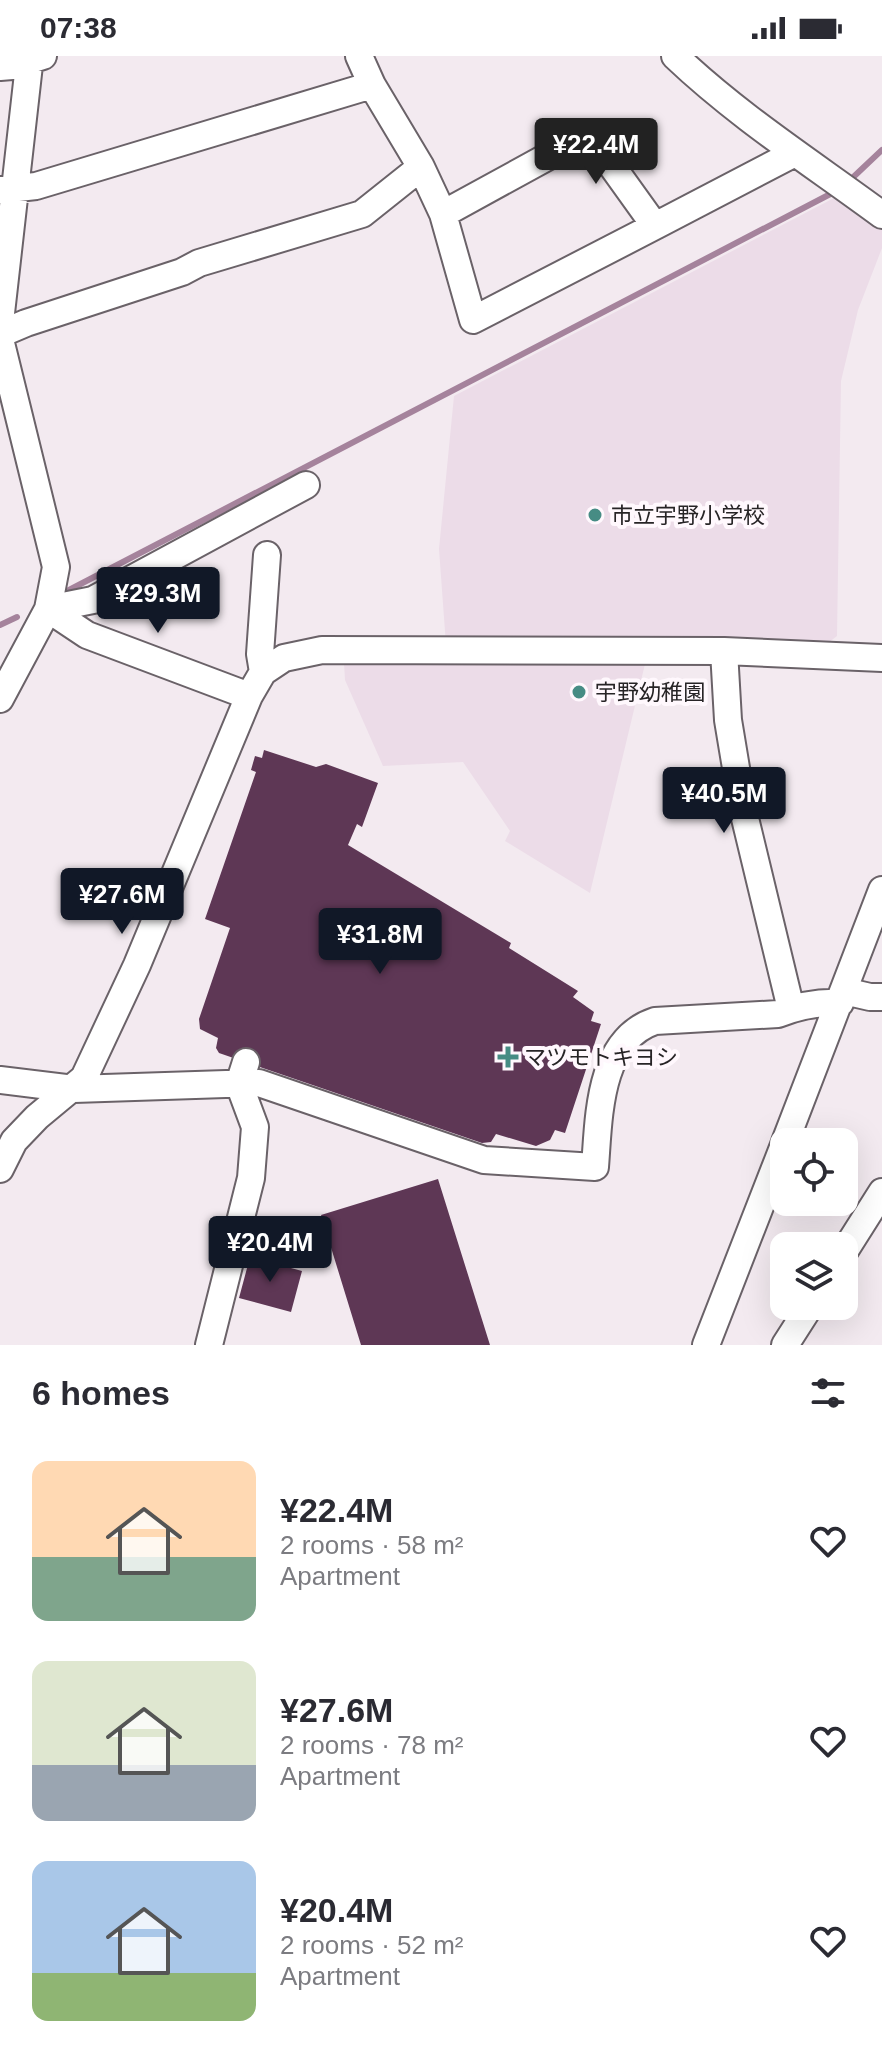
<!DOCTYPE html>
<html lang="en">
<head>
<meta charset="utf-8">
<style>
  body { margin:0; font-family:Arial,"Noto Sans JP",sans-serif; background:#f7f7f7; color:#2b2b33; height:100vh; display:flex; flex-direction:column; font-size:30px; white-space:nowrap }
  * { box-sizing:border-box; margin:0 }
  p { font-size:26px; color:#7c7c81 }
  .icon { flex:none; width:44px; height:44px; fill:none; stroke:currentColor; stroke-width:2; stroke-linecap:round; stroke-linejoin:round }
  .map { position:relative; height:1289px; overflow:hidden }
  .drawer { display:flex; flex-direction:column; background:#fff; flex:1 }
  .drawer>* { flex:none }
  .buttons { position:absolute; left:770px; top:1072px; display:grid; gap:16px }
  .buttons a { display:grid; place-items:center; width:88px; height:88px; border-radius:16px; background:#fff; box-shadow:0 8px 32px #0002; font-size:40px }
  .price { position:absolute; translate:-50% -68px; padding:0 18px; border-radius:8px; background:#111827; color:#fff; font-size:26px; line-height:52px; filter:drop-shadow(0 2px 4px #0008) }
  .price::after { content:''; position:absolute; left:50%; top:48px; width:24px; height:18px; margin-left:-12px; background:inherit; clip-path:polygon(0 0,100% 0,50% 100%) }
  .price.active { background:#222; color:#fff }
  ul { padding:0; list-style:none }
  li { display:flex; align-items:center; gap:24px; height:200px; padding:0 32px }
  li span { display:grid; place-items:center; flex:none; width:224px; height:160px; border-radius:16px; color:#555 }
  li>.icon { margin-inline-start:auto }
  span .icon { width:96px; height:96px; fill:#fffc; stroke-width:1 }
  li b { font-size:34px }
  h2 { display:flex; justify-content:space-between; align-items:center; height:96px; padding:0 32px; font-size:34px }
  .status { display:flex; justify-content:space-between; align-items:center; height:56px; padding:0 40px; background:#fff; direction:ltr }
  .status svg { height:22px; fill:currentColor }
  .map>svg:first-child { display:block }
  .built { fill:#ecdce8 }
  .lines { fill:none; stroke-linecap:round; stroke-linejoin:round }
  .stream { stroke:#a5839c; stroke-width:6 }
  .building { fill:#5e3755 }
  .minor-casing { stroke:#6a6268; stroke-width:30 }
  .minor { stroke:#fff; stroke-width:26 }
  .poi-dot { fill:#468c84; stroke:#fff8fd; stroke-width:3 }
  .labels { text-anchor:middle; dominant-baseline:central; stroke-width:8; stroke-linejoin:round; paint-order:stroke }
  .poi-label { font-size:22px; fill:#272426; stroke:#fff8fd; text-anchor:start }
</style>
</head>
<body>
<div class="status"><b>07:38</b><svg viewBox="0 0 49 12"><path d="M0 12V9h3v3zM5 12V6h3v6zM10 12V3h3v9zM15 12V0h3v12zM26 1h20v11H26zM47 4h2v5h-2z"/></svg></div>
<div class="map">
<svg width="882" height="1289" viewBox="0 0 882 1289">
  <rect width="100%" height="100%" fill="#f3eaf0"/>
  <!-- built -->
  <path class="built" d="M838 140 882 167V192L858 254 841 325 837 580 828 587 446 589 439 493 454 340Z
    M344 607 645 608 590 837 505 785 510 775 463 706 383 710 345 624Z"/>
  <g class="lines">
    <!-- stream -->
    <path class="stream" d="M847 127 882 94
      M69 534 838 134
      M0 569 17 561"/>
  </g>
  <!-- building -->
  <path class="building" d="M264 694 316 711 326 708 378 727 362 771 357 768 348 789 511 887 509 892 578 935 573 941 594 956 591 965 601 968 565 1077 555 1074 550 1084 536 1090 496 1078 491 1086 482 1087 219 997 216 992 218 982 200 973 199 963 230 872 205 863 256 716 251 714 255 700 262 702Z
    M438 1123 490 1289H361L321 1159Z
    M250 1201 302 1215 291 1256 239 1242Z"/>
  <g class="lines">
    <!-- minor casing -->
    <g class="minor-casing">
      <path id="minor" d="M675 0C738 60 813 108 882 159
        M0 11 12 10 43 0
        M421 111 443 158 589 78 655 170 795 97
        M0 134 36 130 372 29
        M443 158 473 264 655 170
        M0 266 30 0
        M0 278 26 267 182 216 199 207 362 158 421 111 372 29 359 0
        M0 283 56 511 48 553 0 643
        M48 553 93 544 306 429
        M48 553 87 579 249 640
        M724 595 728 664 743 754 791 953
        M263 616 260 598 267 499
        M844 935 870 941H882
        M0 1024 74 1033 259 1027 484 1104 595 1111C599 1061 598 984 655 965L778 958C798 950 817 946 840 947
        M785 1086 882 834
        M0 1113 14 1085 37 1061 84 1022 137 909 249 640 263 616 284 602 322 594 724 595 882 602
        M844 1196 882 1136
        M209 1289 251 1122 255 1071 239 1028 246 1006
        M706 1289 784 1089
        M785 1289 810 1250"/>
    </g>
    <!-- minor -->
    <use href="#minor" class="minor"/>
  </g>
  <!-- markers -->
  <g class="poi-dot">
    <circle cx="595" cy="459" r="8"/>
    <circle cx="579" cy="636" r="8"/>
    <path d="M504 989h8v8h8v8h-8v8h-8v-8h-8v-8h8z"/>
  </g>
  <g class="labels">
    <!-- poi labels -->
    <g class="poi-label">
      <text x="611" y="459">市立宇野小学校</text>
      <text x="595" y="636">宇野幼稚園</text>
      <text x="524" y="1001">マツモトキヨシ</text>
    </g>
  </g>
</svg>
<div class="buttons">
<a><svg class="icon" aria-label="locate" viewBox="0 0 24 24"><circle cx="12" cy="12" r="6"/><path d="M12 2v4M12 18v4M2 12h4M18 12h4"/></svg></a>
<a><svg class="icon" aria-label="layers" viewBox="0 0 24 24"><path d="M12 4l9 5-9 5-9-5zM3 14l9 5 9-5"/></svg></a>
</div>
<b class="price active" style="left:596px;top:130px">¥22.4M</b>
<b class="price" style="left:158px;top:579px">¥29.3M</b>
<b class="price" style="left:724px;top:779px">¥40.5M</b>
<b class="price" style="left:122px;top:880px">¥27.6M</b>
<b class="price" style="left:380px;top:920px">¥31.8M</b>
<b class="price" style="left:270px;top:1228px">¥20.4M</b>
</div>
<section class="drawer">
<h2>6 homes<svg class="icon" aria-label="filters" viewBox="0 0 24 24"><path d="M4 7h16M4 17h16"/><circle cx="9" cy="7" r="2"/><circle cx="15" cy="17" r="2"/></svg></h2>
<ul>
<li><span style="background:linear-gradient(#ffd9b3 60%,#7fa58c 0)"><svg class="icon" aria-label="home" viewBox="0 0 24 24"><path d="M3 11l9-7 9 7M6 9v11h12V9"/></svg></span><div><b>¥22.4M</b><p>2 rooms · 58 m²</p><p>Apartment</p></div><svg class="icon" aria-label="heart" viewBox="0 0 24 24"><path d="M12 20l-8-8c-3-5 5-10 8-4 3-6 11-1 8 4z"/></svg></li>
<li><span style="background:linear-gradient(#dfe7d0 65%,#9aa5b1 0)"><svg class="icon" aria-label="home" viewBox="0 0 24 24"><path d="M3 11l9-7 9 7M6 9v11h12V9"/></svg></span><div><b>¥27.6M</b><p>2 rooms · 78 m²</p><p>Apartment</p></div><svg class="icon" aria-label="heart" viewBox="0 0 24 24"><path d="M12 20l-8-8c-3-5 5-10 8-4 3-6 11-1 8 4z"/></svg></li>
<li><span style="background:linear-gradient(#a9c7e8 70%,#8fb573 0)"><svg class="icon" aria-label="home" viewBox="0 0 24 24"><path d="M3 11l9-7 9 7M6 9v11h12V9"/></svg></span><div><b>¥20.4M</b><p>2 rooms · 52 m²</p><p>Apartment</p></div><svg class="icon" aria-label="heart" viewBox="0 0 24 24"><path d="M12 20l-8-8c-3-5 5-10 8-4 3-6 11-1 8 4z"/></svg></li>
</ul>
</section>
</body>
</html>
